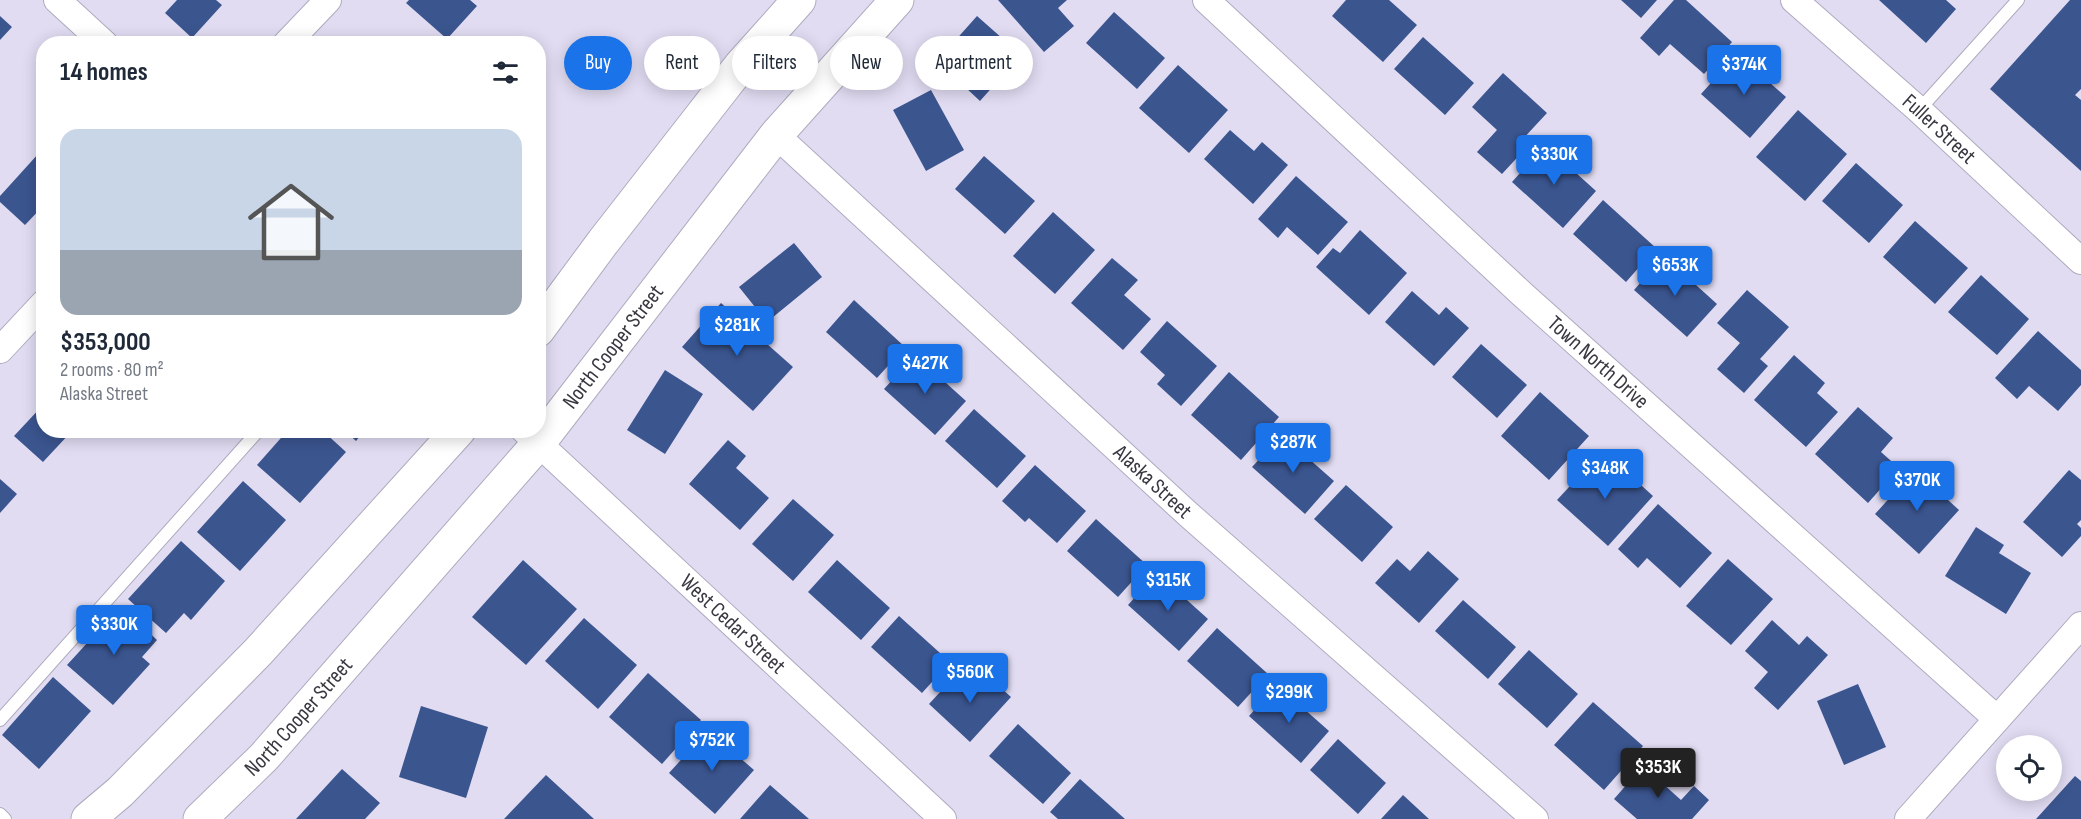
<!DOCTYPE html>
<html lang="en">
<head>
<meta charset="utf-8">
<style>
  body { margin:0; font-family:"Sofia Sans Condensed",sans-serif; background:#f2f2f3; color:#1f2937; height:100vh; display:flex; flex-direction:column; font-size:22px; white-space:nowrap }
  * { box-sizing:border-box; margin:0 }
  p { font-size:20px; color:#747a83 }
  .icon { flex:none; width:33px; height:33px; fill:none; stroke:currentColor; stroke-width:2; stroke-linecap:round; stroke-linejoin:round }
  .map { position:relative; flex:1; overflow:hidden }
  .sheet { position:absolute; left:36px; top:36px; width:510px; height:402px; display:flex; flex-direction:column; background:#fff; border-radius:24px; box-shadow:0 3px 15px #0003 }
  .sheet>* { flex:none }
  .hud { position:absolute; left:564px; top:36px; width:570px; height:54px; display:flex; gap:12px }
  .tools { position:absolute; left:1996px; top:735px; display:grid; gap:12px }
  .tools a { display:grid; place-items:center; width:66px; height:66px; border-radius:50%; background:#fff; box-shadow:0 3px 15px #0003; font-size:30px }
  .price { position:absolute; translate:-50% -51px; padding:0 14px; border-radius:6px; background:#1a73e8; color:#fff; font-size:20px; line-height:39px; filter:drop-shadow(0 2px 3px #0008) }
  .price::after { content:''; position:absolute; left:50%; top:36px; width:18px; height:14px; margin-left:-9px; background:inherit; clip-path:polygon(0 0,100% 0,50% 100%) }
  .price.active { background:#222; color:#fff }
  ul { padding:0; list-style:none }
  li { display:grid; align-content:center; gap:12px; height:318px; padding:0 24px }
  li+li { border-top:2px solid #e0e1e3 }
  li span { display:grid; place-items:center; height:186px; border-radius:18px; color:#555 }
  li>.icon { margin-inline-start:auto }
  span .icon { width:108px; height:108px; fill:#fffc; stroke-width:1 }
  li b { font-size:26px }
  h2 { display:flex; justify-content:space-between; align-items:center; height:72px; padding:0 24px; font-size:26px }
  .pill { padding:0 21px; border-radius:27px; background:#fff; box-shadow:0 3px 15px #0003; font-size:21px; line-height:54px }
  .pill.active { background:#1a73e8; color:#fff }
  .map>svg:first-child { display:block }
  .building { fill:#3b558f }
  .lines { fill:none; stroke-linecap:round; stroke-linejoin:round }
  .lane-casing { stroke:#afabbf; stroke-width:14 }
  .street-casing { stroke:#afabbf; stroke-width:28 }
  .secondary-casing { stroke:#afabbf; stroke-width:35 }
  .lane { stroke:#fff; stroke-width:12 }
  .street { stroke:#fff; stroke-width:26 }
  .secondary { stroke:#fff; stroke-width:33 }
  .labels { text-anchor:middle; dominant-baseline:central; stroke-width:6; stroke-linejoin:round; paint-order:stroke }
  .street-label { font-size:22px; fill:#393740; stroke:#fff }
</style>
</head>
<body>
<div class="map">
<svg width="2081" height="819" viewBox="0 0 2081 819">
  <rect width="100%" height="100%" fill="#e1dcf2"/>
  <!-- building -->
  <path class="building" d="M177 0H216L222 5 192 38 165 13Z
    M409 0H470L477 6 447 39 406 3Z
    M998 0H1067L1058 8 1074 26 1044 52Z
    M1346 0H1389L1417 25 1383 62 1332 16Z
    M1621 0H1657L1641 18Z
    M1674 0H1686L1732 42 1704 74 1670 44 1659 56 1640 38Z
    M1879 0H1946L1956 9 1926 43Z
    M2070 0H2081V89L2075 95 2081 100V171L1990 89Z
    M1114 12 1165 58 1137 89 1086 43Z
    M0 16 12 27 0 40Z
    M977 16 1021 55 980 101 937 61Z
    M1423 37 1474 83 1445 115 1394 69Z
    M1737 54 1786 97 1750 138 1701 94Z
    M1178 65 1228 110 1189 153 1139 108Z
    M1503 73 1547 113 1520 142 1527 147 1502 174 1477 152 1497 130 1472 107Z
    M931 90 964 150 926 171 893 110Z
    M1798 110 1847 154 1805 201 1756 157Z
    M1230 130 1254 151 1262 142 1288 165 1253 204 1204 159Z
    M1545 145 1596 191 1563 228 1512 182Z
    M39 153 44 157V205L25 225 0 202V196Z
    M984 156 1035 201 1005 234 955 189Z
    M1856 163 1903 205 1869 243 1822 201Z
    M1296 176 1348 222 1318 255 1287 227 1278 238 1258 219Z
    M1603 200 1656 248 1626 282 1573 234Z
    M1053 212 1095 250 1055 294 1013 256Z
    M1915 221 1968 268 1935 304 1883 257Z
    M1360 230 1407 273 1369 315 1316 267 1333 248 1340 253Z
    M794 243 822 277 767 322 739 287Z
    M1664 256 1717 304 1687 337 1634 290Z
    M1112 258 1138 280 1124 295 1151 319 1123 350 1071 303Z
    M1981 275 2029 319 1997 355 1948 312Z
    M1747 290 1789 327 1760 359 1768 366 1744 393 1717 369 1740 343 1717 323Z
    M1412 291 1439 315 1446 307 1469 328 1434 366 1385 322Z
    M854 300 905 347 877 378 826 332Z
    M721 303 793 367 753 411 682 347Z
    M1167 321 1217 366 1181 406 1157 384 1165 375 1140 352Z
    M2038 331 2081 370V385L2058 411 2029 386 2017 399 1995 378Z
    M1481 344 1527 385 1497 418 1452 377Z
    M915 355 966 401 935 435 884 389Z
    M1794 355 1825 383 1817 393 1838 412 1806 447 1754 400Z
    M665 370 703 394 665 454 627 430Z
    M1229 372 1279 417 1241 460 1191 415Z
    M1540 392 1589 436 1549 480 1501 436Z
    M42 406 44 408V430L71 432 43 462 14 436Z
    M1858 407 1893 438 1881 452 1899 468 1868 503 1815 454Z
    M974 409 1026 456 997 488 945 441Z
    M288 430H322L346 452 300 503 257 465Z
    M344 430H365L356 441Z
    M1282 435 1334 481 1305 514 1252 467Z
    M728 440 746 456 736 468 769 498 740 530 689 484Z
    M1595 459 1611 473 1619 465 1653 496 1608 546 1557 500Z
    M1035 465 1086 511 1057 543 1029 518 1025 522 1002 501Z
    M1915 470 1959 510 1919 554 1875 514Z
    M2069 470 2081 480V520L2077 524 2081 528V536L2062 557 2023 522Z
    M0 479 17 494 0 513Z
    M243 481 286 520 240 571 197 532Z
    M1346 485 1393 527 1362 562 1314 519Z
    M793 499 834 535 793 581 752 544Z
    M1658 504 1712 553 1680 588 1647 558 1638 568 1618 549Z
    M1096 519 1147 565 1118 597 1067 551Z
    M1976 527 2004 545 1999 553 2031 573 2006 614 1945 576Z
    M181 541 225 581 191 620 184 613 166 633 128 599Z
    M1428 551 1459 579 1419 623 1375 583 1397 559 1410 571Z
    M1728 559 1773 599 1731 645 1686 606Z
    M523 560 577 609 526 665 472 617Z
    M837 560 890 608 861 640 808 592Z
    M1157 573 1208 619 1179 651 1128 605Z
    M1463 600 1516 647 1488 679 1435 631Z
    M121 606 157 640 142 657 150 664 113 705 67 665Z
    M899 616 950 662 922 693 871 647Z
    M584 618 637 665 598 709 545 661Z
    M1772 620 1799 645 1807 636 1828 655 1778 710 1754 688 1768 672 1745 651Z
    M1217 628 1268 674 1238 707 1187 661Z
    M1529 650 1578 694 1547 728 1498 684Z
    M979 668 1011 697 970 742 929 704 953 678 962 687Z
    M648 673 701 720 662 764 609 717Z
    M53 677 91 711 39 769 2 735Z
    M1858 684 1886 747 1844 765 1817 701Z
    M1277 685 1329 731 1301 763 1249 716Z
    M1593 702 1643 746 1604 790 1554 745Z
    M421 706 488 727 466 798 399 777Z
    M1018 724 1071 773 1043 804 989 756Z
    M708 730 754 770 715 814 669 773Z
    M1338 739 1386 783 1358 814 1310 770Z
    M1643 766 1681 800 1694 786 1709 800 1692 819H1637L1614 799Z
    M342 769 380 803 365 819H296Z
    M546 775 594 819H504Z
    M2075 776 2081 781V819H2036Z
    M1080 779 1125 819H1058L1050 812Z
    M770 785 809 819H740Z
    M1403 795 1429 819H1381Z"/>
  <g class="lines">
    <!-- lane casing -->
    <g class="lane-casing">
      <path id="lane" d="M1919 110 2018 0
        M0 720 259 430
        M0 814 5 819"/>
    </g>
    <!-- street casing -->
    <g class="street-casing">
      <g id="street">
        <path d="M57 0 105 44"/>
        <path id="s1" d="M1206 0 1522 294 1997 719"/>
        <path id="s2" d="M1794 0 1919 110 2081 261"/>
        <path d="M286 44 328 0"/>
        <path id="s3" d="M776 135 1189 515 1535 819"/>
        <path d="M0 350 44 303"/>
        <path id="s4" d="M524 430 943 819"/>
        <path d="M1908 819 2081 625"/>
      </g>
    </g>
    <!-- secondary casing -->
    <g class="secondary-casing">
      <g id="secondary">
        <path d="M538 330 603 242 741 65 799 0"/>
        <path d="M88 819 120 792 258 652 459 430"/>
        <path id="s5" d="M200 819 264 757 538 444 776 135 897 0"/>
      </g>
    </g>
    <!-- lane -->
    <use href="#lane" class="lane"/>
    <!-- street -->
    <use href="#street" class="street"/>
    <!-- secondary -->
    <use href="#secondary" class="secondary"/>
  </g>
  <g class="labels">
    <!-- street labels -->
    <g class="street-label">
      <text stroke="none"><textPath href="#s2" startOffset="194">Fuller Street</textPath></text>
      <text stroke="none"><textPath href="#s5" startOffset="628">North Cooper Street</textPath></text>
      <text stroke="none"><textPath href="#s1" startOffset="534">Town North Drive</textPath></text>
      <text stroke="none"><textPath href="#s3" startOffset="512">Alaska Street</textPath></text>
      <text stroke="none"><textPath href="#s4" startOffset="285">West Cedar Street</textPath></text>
      <text stroke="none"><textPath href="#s5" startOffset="142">North Cooper Street</textPath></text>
    </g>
  </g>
</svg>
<div class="tools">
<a><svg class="icon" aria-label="locate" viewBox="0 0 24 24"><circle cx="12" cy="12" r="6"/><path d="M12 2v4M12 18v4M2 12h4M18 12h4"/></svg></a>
</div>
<b class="price" style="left:1744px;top:96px">$374K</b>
<b class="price" style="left:1554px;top:186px">$330K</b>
<b class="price" style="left:1675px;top:297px">$653K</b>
<b class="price" style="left:737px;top:357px">$281K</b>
<b class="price" style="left:925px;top:395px">$427K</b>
<b class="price" style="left:1293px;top:474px">$287K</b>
<b class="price" style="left:1605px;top:500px">$348K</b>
<b class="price" style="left:1917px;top:512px">$370K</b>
<b class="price" style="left:1168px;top:612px">$315K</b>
<b class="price" style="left:114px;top:656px">$330K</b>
<b class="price" style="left:970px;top:704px">$560K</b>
<b class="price" style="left:1289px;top:724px">$299K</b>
<b class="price" style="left:712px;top:772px">$752K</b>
<b class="price active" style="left:1658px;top:799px">$353K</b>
<div class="hud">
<a class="pill active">Buy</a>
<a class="pill">Rent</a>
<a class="pill">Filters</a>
<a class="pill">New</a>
<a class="pill">Apartment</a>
</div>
<section class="sheet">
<h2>14 homes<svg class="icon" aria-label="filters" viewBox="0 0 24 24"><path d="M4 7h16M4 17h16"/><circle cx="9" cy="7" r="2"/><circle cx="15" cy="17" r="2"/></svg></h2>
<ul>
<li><span style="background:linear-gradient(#c9d6e8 65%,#9aa5b1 0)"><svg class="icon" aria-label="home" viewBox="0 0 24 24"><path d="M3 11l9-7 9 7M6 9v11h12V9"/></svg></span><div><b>$353,000</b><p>2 rooms · 80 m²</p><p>Alaska Street</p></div></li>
</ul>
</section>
</div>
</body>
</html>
